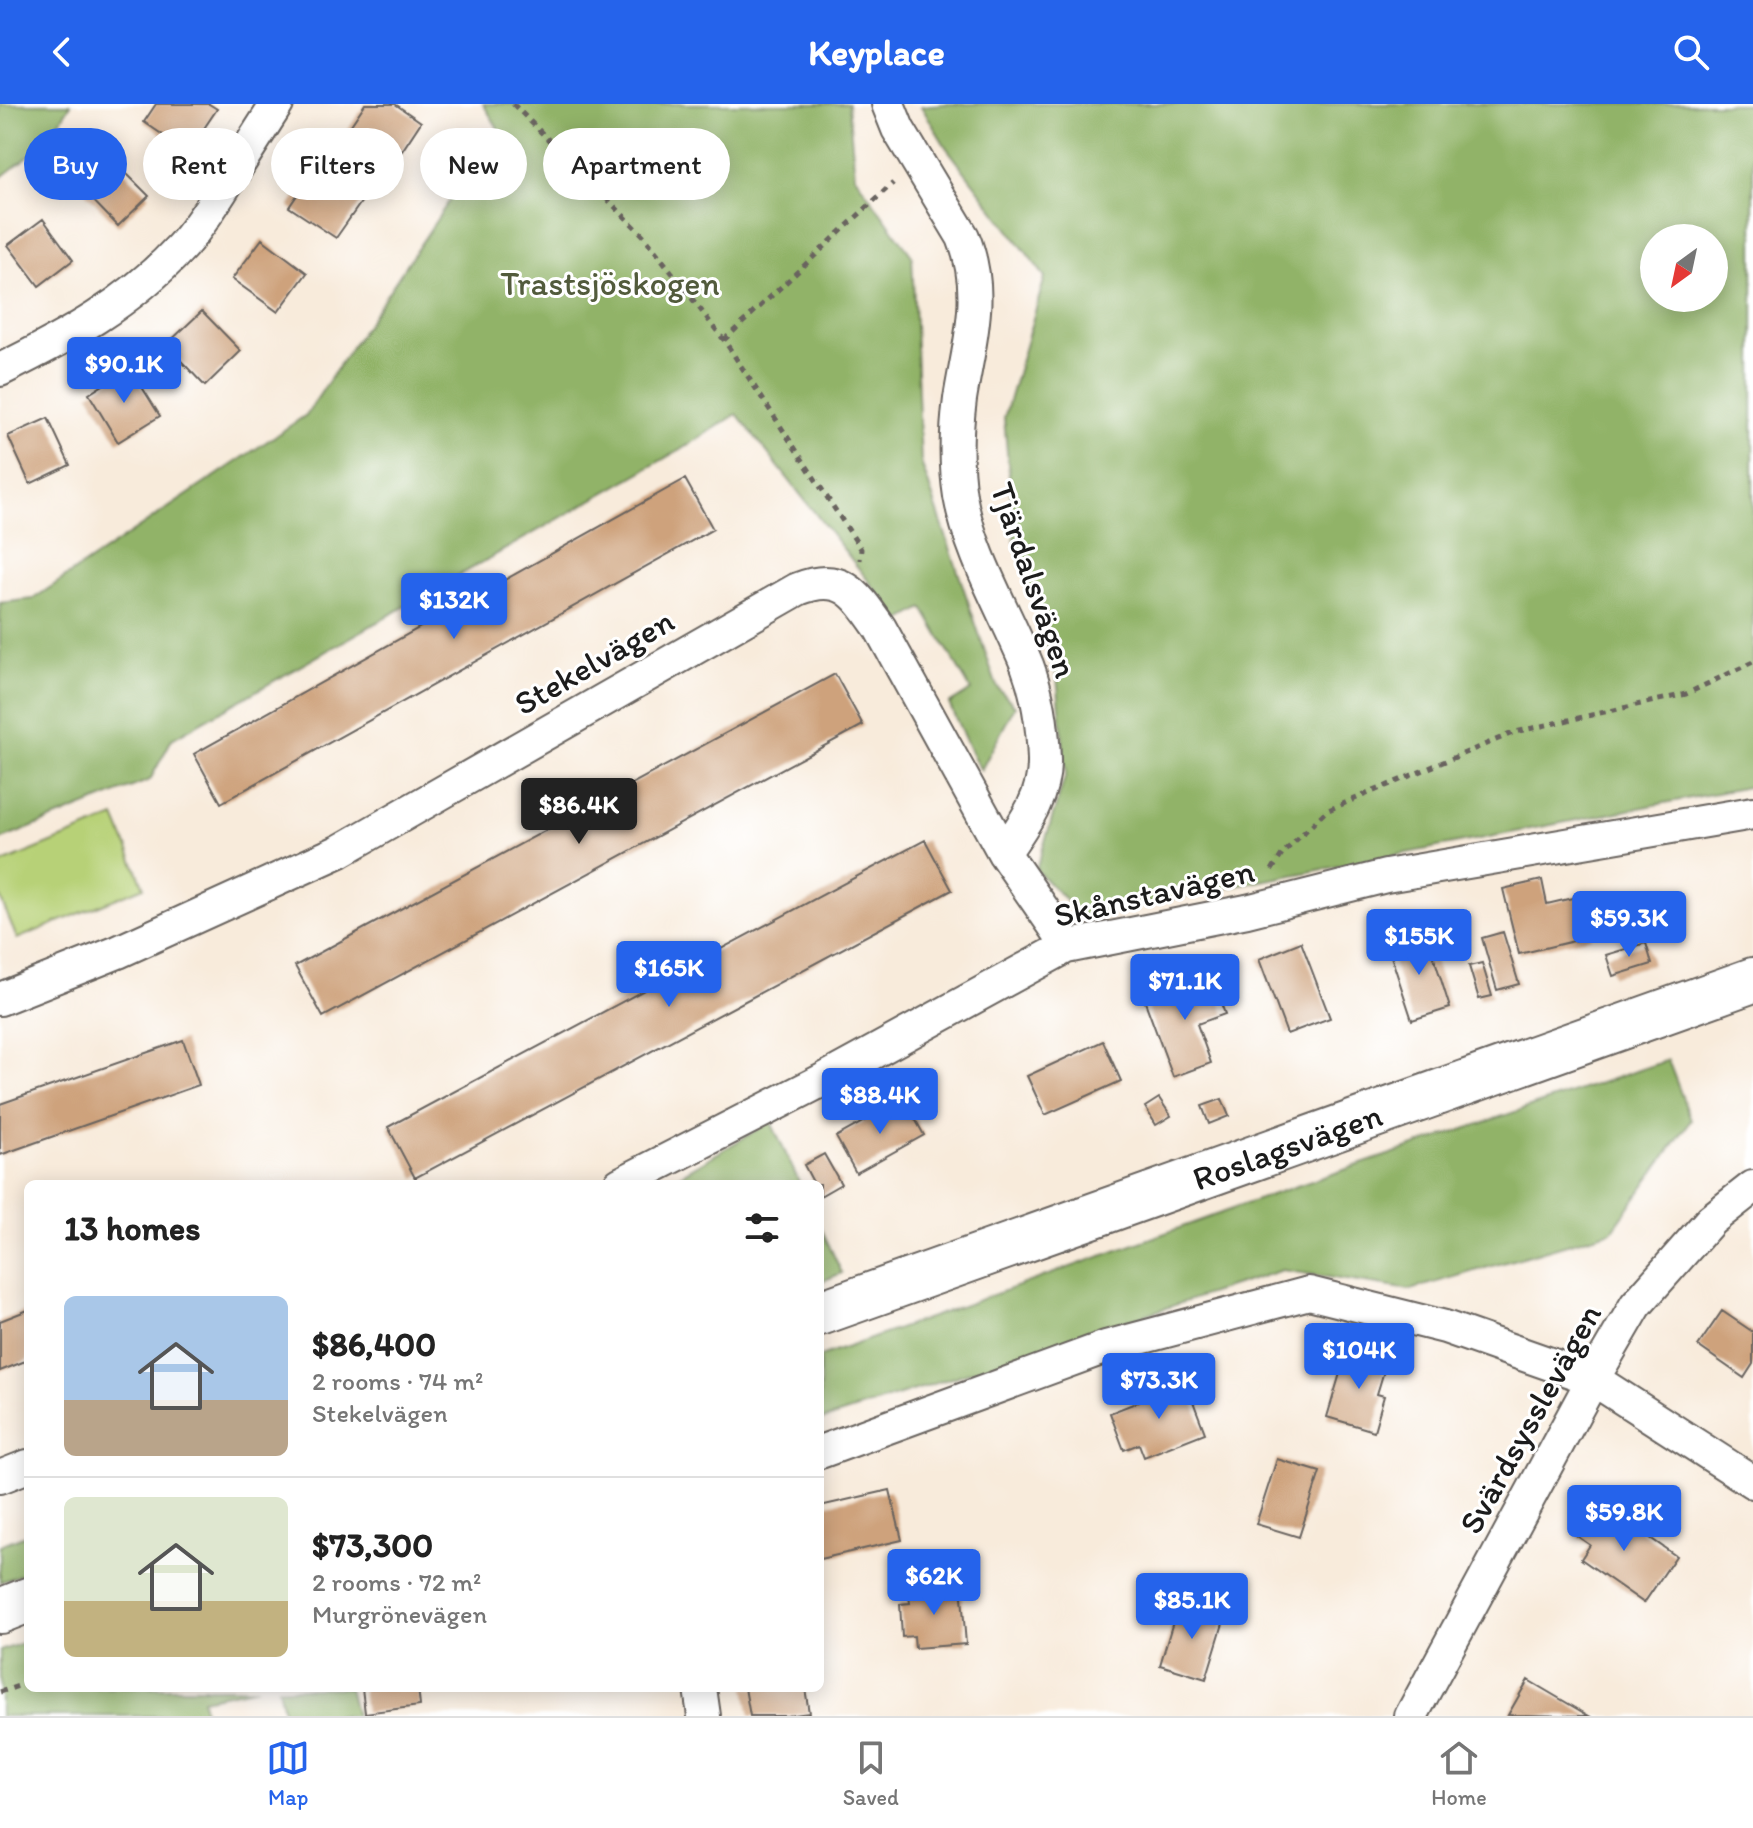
<!DOCTYPE html>
<html lang="en">
<head>
<meta charset="utf-8">
<style>
  body { margin:0; font-family:Itim,sans-serif; background:#f6f6f6; color:#222; height:100vh; display:flex; flex-direction:column; font-size:30px; white-space:nowrap }
  * { box-sizing:border-box; margin:0 }
  p { font-size:26px; color:#767676 }
  .icon { flex:none; width:44px; height:44px; fill:none; stroke:currentColor; stroke-width:2; stroke-linecap:round; stroke-linejoin:round }
  .map { position:relative; flex:1; overflow:hidden }
  .side { position:absolute; left:24px; top:1076px; width:800px; height:512px; display:flex; flex-direction:column; background:#fff; border-radius:12px; box-shadow:0 4px 20px #0003 }
  .side>* { flex:none }
  .banner { position:absolute; left:24px; top:24px; width:800px; height:72px; display:flex; gap:16px }
  .needle { width:52px; rotate:213deg }
  .controls { position:absolute; left:1640px; top:120px; display:grid; gap:16px }
  .controls a { display:grid; place-items:center; width:88px; height:88px; border-radius:50%; background:#fff; box-shadow:0 4px 20px #0003; font-size:40px }
  .price { position:absolute; translate:-50% -68px; padding:0 18px; border-radius:8px; background:#2563eb; color:#fff; font-size:26px; line-height:52px; filter:drop-shadow(0 2px 4px #0008) }
  .price::after { content:''; position:absolute; left:50%; top:48px; width:24px; height:18px; margin-left:-12px; background:inherit; clip-path:polygon(0 0,100% 0,50% 100%) }
  .price.selected { background:#222; color:#fff }
  ul { padding:0; list-style:none }
  li { display:flex; align-items:center; gap:24px; height:200px; padding:0 40px }
  li+li { border-top:2px solid #e0e0e0 }
  li span { display:grid; place-items:center; flex:none; width:224px; height:160px; border-radius:12px; color:#555 }
  li>.icon { margin-inline-start:auto }
  span .icon { width:96px; height:96px; fill:#fffc; stroke-width:1 }
  li b { font-size:34px }
  h2 { display:flex; justify-content:space-between; align-items:center; height:96px; padding:0 40px; font-size:34px }
  .chip { padding:0 28px; border-radius:36px; background:#fff; box-shadow:0 4px 20px #0003; font-size:28px; line-height:72px }
  .chip.selected { background:#2563eb; color:#fff }
  header { display:flex; justify-content:space-between; align-items:center; height:104px; padding:0 40px; background:#2563eb; color:#fff; font-size:36px; font-weight:700 }
  .tab-bar { display:flex; justify-content:space-around; align-items:center; height:112px; border-top:2px solid #e0e0e0; background:#fff; font-size:22px; color:#767676 }
  .tab-bar a { display:grid; justify-items:center; gap:4px }
  .tab-bar .selected { color:#2563eb }
  .map>svg:first-child { display:block }
  .green { fill:#b7d177; stroke:#6a764a; stroke-width:2 }
  .forest { fill:#91b368; stroke:#566842; stroke-width:2; fill-rule:evenodd }
  .building { fill:#cea27c }
  .lines { fill:none; stroke-linecap:round; stroke-linejoin:round }
  .minor-casing { stroke:#69645f; stroke-width:36 }
  .secondary-casing { stroke:#69645f; stroke-width:48 }
  .path { stroke:#69645f; stroke-width:5; stroke-dasharray:6 6; stroke-linecap:butt }
  .minor { stroke:#fff; stroke-width:32 }
  .secondary { stroke:#fff; stroke-width:44 }
  .labels { text-anchor:middle; dominant-baseline:central; stroke-width:6; stroke-linejoin:round; paint-order:stroke }
  .park-label { font-size:34px; fill:#525b3c; stroke:#fff }
  .street-label { font-size:34px; fill:#1c1c1c; stroke:#fff }
</style>
</head>
<body>
<header><svg class="icon" aria-label="back" viewBox="0 0 24 24"><path d="M15 5l-7 7 7 7"/></svg>Keyplace<svg class="icon" aria-label="search" viewBox="0 0 24 24"><circle cx="10" cy="10" r="6"/><path d="M15 15l6 6"/></svg></header>
<div class="map">
<svg width="1753" height="1612" viewBox="0 0 1753 1612">
  <rect width="100%" height="100%" fill="#fff"/>
  <filter id="ink" filterUnits="userSpaceOnUse"><feTurbulence type="fractalNoise" baseFrequency=".0125" numOctaves="2"/><feDisplacementMap in="SourceGraphic" scale="16" xChannelSelector="R" yChannelSelector="G"/><feConvolveMatrix kernelMatrix="1 2 1 2 8 2 1 2 1" color-interpolation-filters="sRGB"/></filter>
  <filter id="wash" filterUnits="userSpaceOnUse"><feTurbulence type="fractalNoise" baseFrequency=".006" numOctaves="4" result="noise"/><feDisplacementMap in="SourceGraphic" scale="32" xChannelSelector="R" yChannelSelector="G"/><feGaussianBlur stdDeviation="1.8" result="paint"/><feColorMatrix in="noise" values="0 0 0 0 0 0 0 0 0 0 0 0 0 0 0 0 0 1.4 0 .05"/><feComposite in="paint" operator="in"/></filter>
  <g filter="url(#wash)">
    <rect width="100%" height="100%" fill="#f8ebdb"/>
    <!-- green -->
    <path class="green" d="M115 713 144 783 17 835 0 793V760Z"/>
    <!-- forest -->
    <path class="forest" d="M0 0H71L48 37 0 74Z
      M483 0H848L855 72 912 152 921 358 997 583 1015 602 981 666 974 655 949 600 971 586 923 504 900 517 737 310 690 340 172 635 150 676 0 736V499L33 495 306 311 498 24Z
      M943 0H1753V682L1081 812 1036 766 1066 670 1057 573 1015 438 1004 314 1045 173 946 43 921 2ZM1654 134H1714V194H1654Z
      M1668 956 1691 1016 1612 1127 1410 1186 1282 1166 820 1317V1253L1285 1086Z
      M771 1018 800 1080H665Z
      M820 1122 842 1169 820 1178Z
      M28 1430V1468L0 1478V1441Z
      M28 1537V1584H257L202 1595 205 1612H0V1547Z
      M278 1584H349L356 1612H284Z"/>
    <g id="blocks">
      <!-- building -->
      <path class="building" d="M156 0H209L217 5 188 48 144 18Z
        M365 0H395L421 18 394 59 347 27Z
        M113 56 149 92 118 122 83 86Z
        M317 62 364 94 336 134 289 103Z
        M43 115 73 156 39 182 8 141Z
        M262 135 307 169 278 208 232 175Z
        M202 207 241 247 205 282 166 241Z
        M130 264 160 312 118 338 89 290Z
        M48 314 70 361 30 380 8 332Z
        M685 375 713 425 221 699 194 650Z
        M835 570 863 621 323 913 295 862Z
        M925 736 952 786 415 1074 388 1023Z
        M1542 776 1547 800 1581 792 1591 833 1519 850 1503 785Z
        M1503 828 1519 880 1497 886 1482 834Z
        M1427 831 1450 904 1412 916 1388 843Z
        M1301 838 1330 914 1287 930 1259 855Z
        M1646 839 1652 860 1613 872 1606 851Z
        M1482 859 1492 892 1479 895 1469 862Z
        M1210 870 1225 910 1197 920 1211 959 1173 973 1144 895Z
        M183 936 199 981 0 1051V1000Z
        M1103 937 1121 977 1045 1011 1027 972Z
        M1159 994 1171 1012 1156 1021 1145 1003Z
        M904 995 924 1031 856 1069 836 1033Z
        M1222 995 1229 1012 1209 1020 1202 1002Z
        M824 1050 841 1080 820 1092V1080H814L804 1061Z
        M28 1206V1256L0 1267V1217Z
        M1722 1207 1753 1228V1260L1744 1274 1698 1242Z
        M1347 1246 1387 1257 1377 1290 1384 1292 1374 1327 1327 1313Z
        M1186 1279 1205 1329 1144 1353 1139 1340 1124 1346 1110 1309Z
        M1277 1355 1320 1368 1299 1433 1256 1420Z
        M890 1386 902 1436 820 1455V1402Z
        M1600 1399 1676 1452 1644 1499 1581 1455 1590 1441 1577 1432Z
        M961 1481 966 1540 915 1544 914 1532 902 1533 900 1500 910 1499 908 1485Z
        M1179 1498 1225 1513 1206 1575 1160 1561Z
        M1528 1576 1589 1612 1508 1611Z
        M362 1584H418L420 1602 365 1609Z
        M745 1584H805L809 1609 787 1612H750Z"/>
    </g>
  </g>
  <g filter="url(#ink)">
    <use href="#blocks" fill-opacity="0" stroke="#69645f" stroke-width="2"/>
    <g class="lines">
      <!-- minor casing -->
      <g class="minor-casing">
        <path id="minor" d="M888 0 898 25 963 133C986 190 969 238 960 295 956 326 955 360 960 392 971 452 1004 505 1027 561 1038 590 1043 625 1044 656 1045 693 1023 721 1004 749
          M0 266C67 233 130 199 181 143 198 125 211 103 224 83 242 55 259 28 277 0
          M0 895 118 848 340 747 798 485C843 467 857 491 880 524L1004 749 1062 833 1066 843
          M620 1080 821 977 1066 843 1247 807 1386 772 1753 709
          M820 1348 1106 1243 1309 1189 1445 1223 1593 1275 1753 1378
          M0 1373 28 1362
          M700 1584 704 1612
          M1411 1612 1593 1275 1636 1201 1711 1116 1753 1083"/>
      </g>
      <!-- secondary casing -->
      <g class="secondary-casing">
        <g id="secondary">
          <path id="s1" d="M820 1209 1753 876"/>
          <path d="M0 1507 28 1496"/>
        </g>
      </g>
      <!-- path -->
      <path class="path" d="M513 0 643 131 724 236 861 445 860 456
        M724 236 893 79
        M1272 766 1283 749 1326 707 1515 628 1686 590 1753 558
        M0 1588 28 1579"/>
      <!-- minor -->
      <use href="#minor" class="minor"/>
      <!-- secondary -->
      <use href="#secondary" class="secondary"/>
    </g>
  </g>
  <g class="labels">
    <!-- park labels -->
    <g class="park-label">
      <text x="610" y="179">Trastsjöskogen</text>
    </g>
    <!-- street labels -->
    <g class="street-label">
      <text transform="translate(1034 476) rotate(71)">Tjärdalsvägen</text>
      <text transform="translate(594 558) rotate(-30)">Stekelvägen</text>
      <text transform="translate(1154 789) rotate(-13)">Skånstavägen</text>
      <text stroke="none"><textPath href="#s1" startOffset="496">Roslagsvägen</textPath></text>
      <text transform="translate(1530 1315) rotate(-61)">Svärdsysslevägen</text>
    </g>
  </g>
</svg>
<div class="controls">
<a><svg class="needle" viewBox="-14 -14 28 28"><path d="M0-13l5 13h-10z" fill="#e53935"/><path d="M0 13l5-13h-10z" fill="#767676"/></svg></a>
</div>
<b class="price" style="left:124px;top:301px">$90.1K</b>
<b class="price" style="left:454px;top:537px">$132K</b>
<b class="price selected" style="left:579px;top:742px">$86.4K</b>
<b class="price" style="left:1629px;top:855px">$59.3K</b>
<b class="price" style="left:1419px;top:873px">$155K</b>
<b class="price" style="left:669px;top:905px">$165K</b>
<b class="price" style="left:1185px;top:918px">$71.1K</b>
<b class="price" style="left:880px;top:1032px">$88.4K</b>
<b class="price" style="left:1359px;top:1287px">$104K</b>
<b class="price" style="left:1159px;top:1317px">$73.3K</b>
<b class="price" style="left:1624px;top:1449px">$59.8K</b>
<b class="price" style="left:934px;top:1513px">$62K</b>
<b class="price" style="left:1192px;top:1537px">$85.1K</b>
<div class="banner">
<a class="chip selected">Buy</a>
<a class="chip">Rent</a>
<a class="chip">Filters</a>
<a class="chip">New</a>
<a class="chip">Apartment</a>
</div>
<section class="side">
<h2>13 homes<svg class="icon" aria-label="filters" viewBox="0 0 24 24"><path d="M4 7h16M4 17h16"/><circle cx="9" cy="7" r="2"/><circle cx="15" cy="17" r="2"/></svg></h2>
<ul>
<li><span style="background:linear-gradient(#a9c7e8 65%,#b9a48a 0)"><svg class="icon" aria-label="home" viewBox="0 0 24 24"><path d="M3 11l9-7 9 7M6 9v11h12V9"/></svg></span><div><b>$86,400</b><p>2 rooms · 74 m²</p><p>Stekelvägen</p></div></li>
<li><span style="background:linear-gradient(#dfe7d0 65%,#c2b280 0)"><svg class="icon" aria-label="home" viewBox="0 0 24 24"><path d="M3 11l9-7 9 7M6 9v11h12V9"/></svg></span><div><b>$73,300</b><p>2 rooms · 72 m²</p><p>Murgrönevägen</p></div></li>
</ul>
</section>
</div>
<nav class="tab-bar">
<a class="selected"><svg class="icon" aria-label="map" viewBox="0 0 24 24"><path d="M3 6l6-2 6 2 6-2v14l-6 2-6-2-6 2zM9 4v14M15 6v14"/></svg>Map</a>
<a><svg class="icon" aria-label="saved" viewBox="0 0 24 24"><path d="M7 4h10v16l-5-4-5 4z"/></svg>Saved</a>
<a><svg class="icon" aria-label="home" viewBox="0 0 24 24"><path d="M3 11l9-7 9 7M6 9v11h12V9"/></svg>Home</a>
</nav>
</body>
</html>
